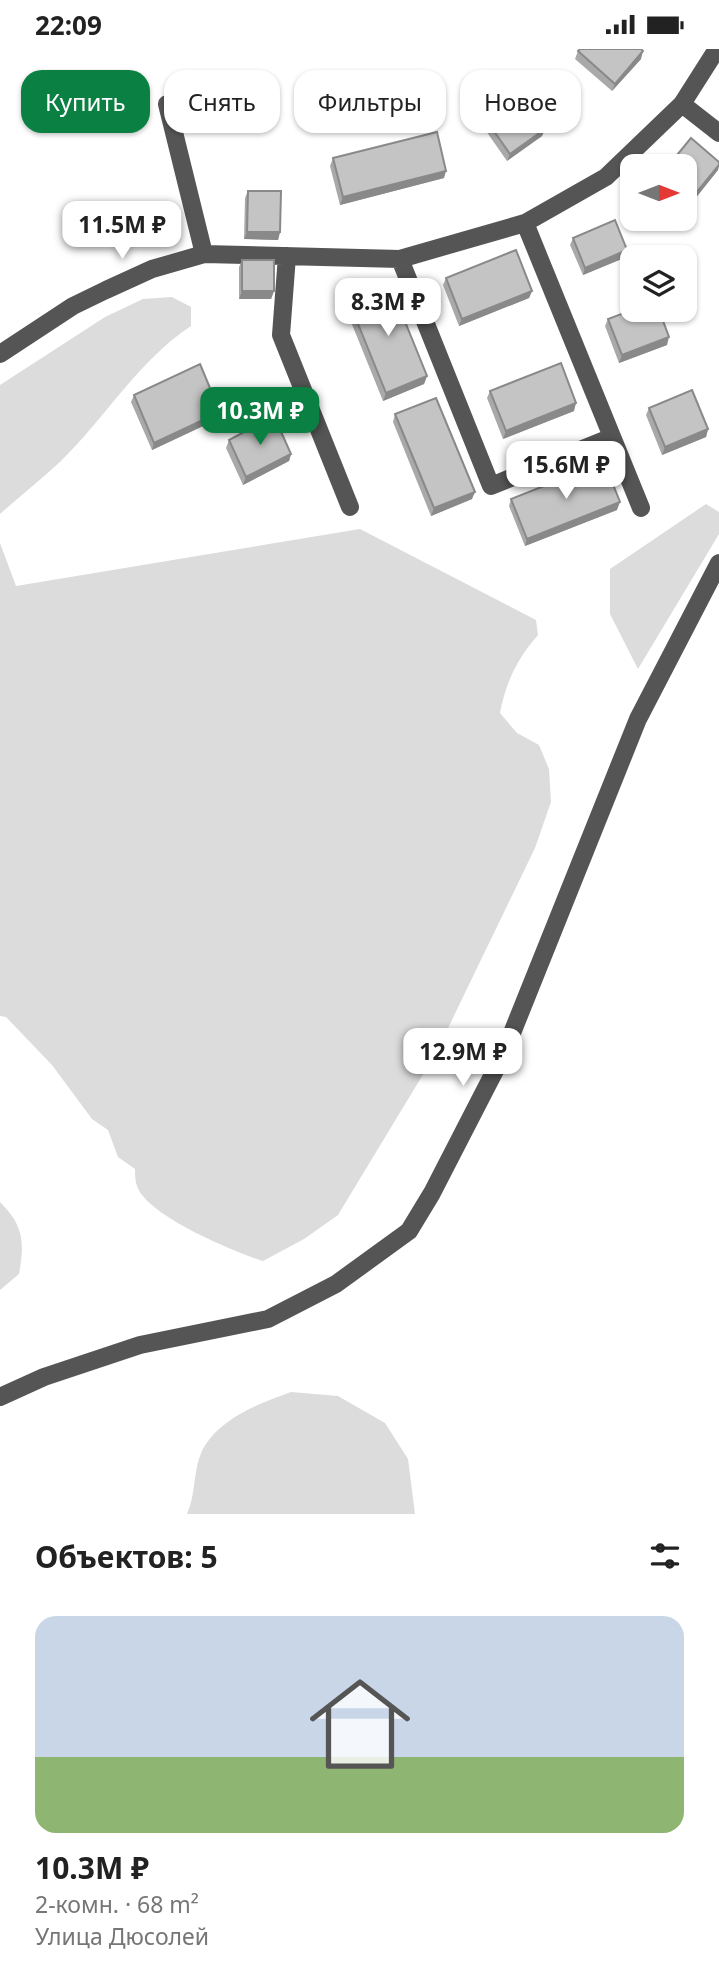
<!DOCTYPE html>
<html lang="ru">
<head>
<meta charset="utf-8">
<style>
  body { margin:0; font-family:"Noto Sans",sans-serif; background:#f6f6f6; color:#222; height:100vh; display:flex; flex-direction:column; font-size:26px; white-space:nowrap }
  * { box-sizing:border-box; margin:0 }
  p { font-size:23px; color:#767676 }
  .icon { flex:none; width:38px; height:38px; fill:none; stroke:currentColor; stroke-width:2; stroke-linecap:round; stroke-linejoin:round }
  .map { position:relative; height:1465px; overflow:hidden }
  .side { display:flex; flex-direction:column; background:#fff; flex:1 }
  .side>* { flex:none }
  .guide { position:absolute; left:21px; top:21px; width:677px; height:63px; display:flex; gap:14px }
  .needle { width:46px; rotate:90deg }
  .fabs { position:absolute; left:620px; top:105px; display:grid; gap:14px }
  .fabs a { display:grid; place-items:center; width:77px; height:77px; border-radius:14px; background:#fff; box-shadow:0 2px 5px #0004; font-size:35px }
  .price { position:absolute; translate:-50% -60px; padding:0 16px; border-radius:14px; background:#fff; color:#222; font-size:23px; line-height:46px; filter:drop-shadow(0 2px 4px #0008) }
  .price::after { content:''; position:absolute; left:50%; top:42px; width:21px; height:16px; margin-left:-10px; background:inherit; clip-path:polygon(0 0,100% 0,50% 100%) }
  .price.current { background:#0b8043; color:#fff }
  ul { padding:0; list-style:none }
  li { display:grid; align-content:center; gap:14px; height:371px; padding:0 35px }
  li span { display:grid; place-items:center; height:217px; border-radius:21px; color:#555 }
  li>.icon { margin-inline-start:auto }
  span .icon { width:126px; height:126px; fill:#fffc; stroke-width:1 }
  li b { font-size:30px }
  h2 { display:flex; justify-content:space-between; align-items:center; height:84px; padding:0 35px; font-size:30px }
  .tag { padding:0 24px; border-radius:21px; background:#fff; box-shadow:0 2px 5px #0004; font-size:24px; line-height:63px }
  .tag.current { background:#0b8043; color:#fff }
  .status { display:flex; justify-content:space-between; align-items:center; height:49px; padding:0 35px; background:#fff; direction:ltr }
  .status svg { height:19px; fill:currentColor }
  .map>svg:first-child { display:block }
  .green { fill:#dcdcdc }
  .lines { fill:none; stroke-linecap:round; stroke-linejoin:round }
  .minor { stroke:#555; stroke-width:18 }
  .wall { fill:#a9a9a9 }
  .shaded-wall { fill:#898989 }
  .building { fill:#c4c4c4; stroke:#898989; stroke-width:2 }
</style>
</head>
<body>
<div class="status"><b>22:09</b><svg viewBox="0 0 49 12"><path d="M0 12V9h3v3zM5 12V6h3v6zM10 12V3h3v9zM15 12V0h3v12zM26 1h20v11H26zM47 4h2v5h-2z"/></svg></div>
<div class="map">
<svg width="719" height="1465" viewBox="0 0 719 1465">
  <rect width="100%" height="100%" fill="#fff"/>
  <!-- green -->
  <path class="green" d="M172 248 191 258V277C138 312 106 368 61 412 42 430 20 447 0 465V336L105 268 143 250Z
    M706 455 719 463V485L638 620 610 565V520Z
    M360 480 536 571 538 586C517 610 506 633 500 664L517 684 539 696 549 720 551 753 535 799 436 1004 338 1166 304 1190 263 1212C234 1203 146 1166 137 1137 135 1132 135 1125 135 1120L118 1108 108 1081 92 1070 52 1016 6 968 0 967V494L16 537Z
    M0 1153C23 1176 25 1192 19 1225L0 1241Z
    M291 1343 338 1347 385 1374 408 1410 415 1465H187C196 1445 193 1421 202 1402 218 1370 260 1354 291 1343Z"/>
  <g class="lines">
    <!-- minor -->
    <path class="minor" d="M167 55 204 205
      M682 55 719 84
      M525 174 641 459
      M287 207 281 286 350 458
      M400 210 491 437 612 388
      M0 305 73 257 106 241 152 220 204 205 400 210 525 174 606 128 682 55 717 0
      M0 1348 44 1328 140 1296 268 1270 336 1235 409 1182 432 1144 504 1004 638 670 719 514"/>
  </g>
  <!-- wall -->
  <path class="wall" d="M578 2 641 10 612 42 575 10Z
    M482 65 545 80 542 87 507 112 479 72Z
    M333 109 444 129 340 156 330 117Z
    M719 113 718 121 690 156 684 152V117Z
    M248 142 280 183 278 191 244 190 245 149Z
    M573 189 624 209 583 226 570 196Z
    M242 211 274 242 271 250H239V218Z
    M446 229 532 242 529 249 459 277 443 236Z
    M348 250 427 327 424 335 383 352 345 258Z
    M608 270 667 296 619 314 605 277Z
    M490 342 574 362 503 390 487 349Z
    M134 346 218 370 152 401 131 353Z
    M649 359 708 380 706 388 662 406 646 366Z
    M395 365 472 450 431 467 393 373Z
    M229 391 291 405 289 412 243 436 226 399Z
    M511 450 617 461 525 497 509 457Z"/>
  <!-- shaded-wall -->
  <path class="shaded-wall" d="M643 2 641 10 612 42 615 35Z
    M545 80 542 87 507 112 510 105Z
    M719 116 718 121 690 156 692 149Z
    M446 122 444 129 340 156 343 148Z
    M247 183H280L278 191 244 190Z
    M627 201 624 209 583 226 585 219Z
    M242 242H274L271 250H239Z
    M532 242 529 249 459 277 462 270Z
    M669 288 667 296 619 314 622 306Z
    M427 327 424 335 383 352 386 344Z
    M576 354 574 362 503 390 506 382Z
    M220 363 218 370 152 401 154 394Z
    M708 380 706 388 662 406 665 398Z
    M291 405 289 412 243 436 246 428Z
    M475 443 472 450 431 467 434 459Z
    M620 453 617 461 525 497 527 490Z"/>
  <!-- building -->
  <path class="building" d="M580 0H641L643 2 615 35 578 2Z
    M517 40 545 80 510 105 482 65Z
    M437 83 446 122 343 148 333 109Z
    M691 89 719 113V116L692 149 684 142V117H668Z
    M248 142H281L280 183H247Z
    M615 171 627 201 585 219 573 189Z
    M516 201 532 242 462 270 446 229Z
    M242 211H274V242H242Z
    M389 233 427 327 386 344 348 250Z
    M632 261H659L669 288 622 306 608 270Z
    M561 314 576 354 506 382 490 342Z
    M200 315 220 363 154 394 134 346Z
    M692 341 708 380 665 398 649 359Z
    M436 349 475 443 434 459 395 365Z
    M274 367 291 405 246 428 229 391Z
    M604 413 620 453 527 490 511 450Z"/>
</svg>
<div class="fabs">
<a><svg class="needle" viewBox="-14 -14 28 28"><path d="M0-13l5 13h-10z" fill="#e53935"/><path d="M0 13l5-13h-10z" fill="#767676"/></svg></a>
<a><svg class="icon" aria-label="layers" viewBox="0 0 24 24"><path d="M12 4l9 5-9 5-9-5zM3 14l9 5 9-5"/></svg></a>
</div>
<b class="price" style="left:122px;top:212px">11.5M ₽</b>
<b class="price" style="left:388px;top:289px">8.3M ₽</b>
<b class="price current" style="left:260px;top:398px">10.3M ₽</b>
<b class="price" style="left:566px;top:452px">15.6M ₽</b>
<b class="price" style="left:463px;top:1039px">12.9M ₽</b>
<div class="guide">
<a class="tag current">Купить</a>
<a class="tag">Снять</a>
<a class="tag">Фильтры</a>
<a class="tag">Новое</a>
</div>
</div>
<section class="side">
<h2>Объектов: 5<svg class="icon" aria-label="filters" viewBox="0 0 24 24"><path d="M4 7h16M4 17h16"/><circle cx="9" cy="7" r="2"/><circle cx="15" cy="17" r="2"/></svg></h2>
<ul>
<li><span style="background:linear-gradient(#c9d6e8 65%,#8fb573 0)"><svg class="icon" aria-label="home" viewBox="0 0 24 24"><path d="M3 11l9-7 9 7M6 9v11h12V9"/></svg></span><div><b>10.3M ₽</b><p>2-комн. · 68 m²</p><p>Улица Дюсолей</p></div></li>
</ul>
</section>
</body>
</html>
